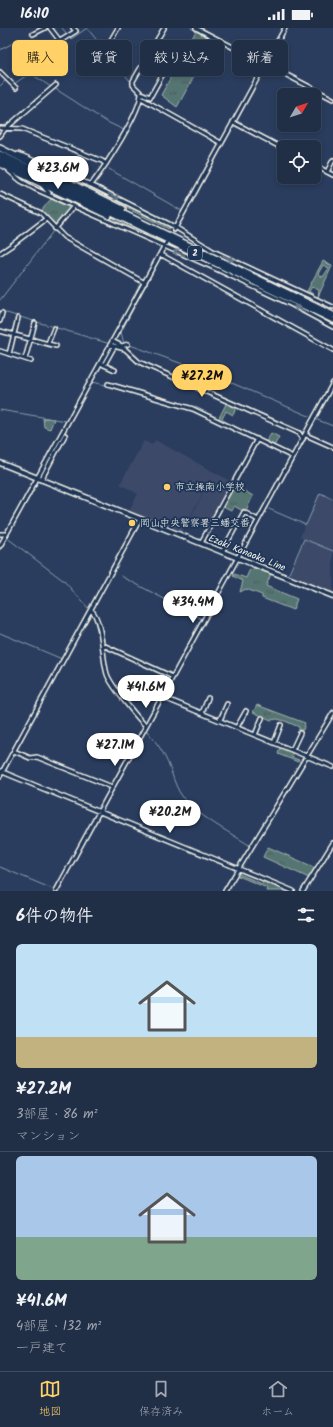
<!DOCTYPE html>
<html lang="ja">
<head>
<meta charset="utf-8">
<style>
  body { margin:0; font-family:Kalam,"Klee One",sans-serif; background:#2d3a51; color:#f1f3f6; height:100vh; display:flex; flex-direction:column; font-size:15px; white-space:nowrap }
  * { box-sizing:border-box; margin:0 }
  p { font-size:13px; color:#a2a8b3 }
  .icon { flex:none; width:22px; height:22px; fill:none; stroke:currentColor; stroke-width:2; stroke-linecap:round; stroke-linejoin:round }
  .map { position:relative; height:863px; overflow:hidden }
  .panel { display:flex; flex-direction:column; background:#202e46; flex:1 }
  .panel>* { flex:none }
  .banner { position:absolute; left:12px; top:12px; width:309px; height:36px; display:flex; gap:8px }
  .needle { width:26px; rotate:51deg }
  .tools { position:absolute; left:277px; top:60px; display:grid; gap:8px }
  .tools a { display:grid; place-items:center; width:44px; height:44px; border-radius:6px; background:#202e46; box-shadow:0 2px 6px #0003,0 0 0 1px #3d4a5f; font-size:20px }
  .price { position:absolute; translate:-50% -34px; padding:0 9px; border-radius:14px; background:#fff; color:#222; font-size:13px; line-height:26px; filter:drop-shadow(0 1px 2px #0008) }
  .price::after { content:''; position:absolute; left:50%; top:24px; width:12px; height:9px; margin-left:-6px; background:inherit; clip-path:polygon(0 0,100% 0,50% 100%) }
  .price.active { background:#ffd166; color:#111 }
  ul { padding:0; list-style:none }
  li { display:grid; align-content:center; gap:8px; height:212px; padding:0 16px }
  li+li { border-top:1px solid #3d4a5f }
  li span { display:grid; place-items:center; height:124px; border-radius:6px; color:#555 }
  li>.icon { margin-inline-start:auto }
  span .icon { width:72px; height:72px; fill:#fffc; stroke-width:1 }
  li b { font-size:17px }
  h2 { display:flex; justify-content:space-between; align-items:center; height:48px; padding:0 16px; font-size:17px }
  .tag { padding:0 14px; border-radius:6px; background:#202e46; box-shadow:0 2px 6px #0003,0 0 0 1px #3d4a5f; font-size:14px; line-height:36px }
  .tag.active { background:#ffd166; color:#111 }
  .status { display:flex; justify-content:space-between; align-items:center; height:28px; padding:0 20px; background:#202e46; direction:ltr }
  .status svg { height:11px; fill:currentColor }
  .tab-bar { display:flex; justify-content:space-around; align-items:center; height:56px; border-top:1px solid #3d4a5f; background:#202e46; font-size:11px; color:#a2a8b3 }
  .tab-bar a { display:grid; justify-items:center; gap:2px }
  .tab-bar .active { color:#ffd166 }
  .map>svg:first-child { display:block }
  .built { fill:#3e4969 }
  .grass { fill:url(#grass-tufts); stroke:#a4b2ae; fill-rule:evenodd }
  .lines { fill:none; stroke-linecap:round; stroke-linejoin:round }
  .stream { stroke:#879fad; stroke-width:1 }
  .minor-casing { stroke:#f4f1e8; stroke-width:6 }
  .secondary-casing { stroke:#f4f1e8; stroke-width:7 }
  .trunk-casing { stroke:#f4f1e8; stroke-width:8 }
  .minor { stroke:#1d3557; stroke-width:3 }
  .secondary { stroke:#1d3557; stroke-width:4 }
  .trunk { stroke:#1d3557; stroke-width:5 }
  .oneway { stroke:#68778a }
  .poi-dot { fill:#ffd166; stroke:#1d3557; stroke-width:1.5 }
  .labels { text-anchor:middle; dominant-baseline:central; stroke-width:3.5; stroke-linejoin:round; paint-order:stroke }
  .shield { fill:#1d3557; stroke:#b4b9bc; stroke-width:1 }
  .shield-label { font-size:9px; font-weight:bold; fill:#f4f1e8 }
  .poi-label { font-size:10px; fill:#f4f1e8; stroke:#1d3557; text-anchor:start }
  .street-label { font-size:10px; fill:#f4f1e8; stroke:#1d3557 }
</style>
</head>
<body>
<div class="status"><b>16:10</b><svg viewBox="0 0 49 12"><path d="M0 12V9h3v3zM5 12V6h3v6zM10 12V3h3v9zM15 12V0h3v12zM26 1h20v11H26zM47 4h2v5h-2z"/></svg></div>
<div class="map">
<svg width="333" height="863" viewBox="0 0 333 863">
  <defs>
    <pattern id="grass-tufts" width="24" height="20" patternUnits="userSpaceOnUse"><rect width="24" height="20" fill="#557473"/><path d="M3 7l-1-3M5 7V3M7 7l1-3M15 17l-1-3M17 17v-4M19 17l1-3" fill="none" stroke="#4e5c5a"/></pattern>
  </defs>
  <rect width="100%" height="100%" fill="#2a3d5e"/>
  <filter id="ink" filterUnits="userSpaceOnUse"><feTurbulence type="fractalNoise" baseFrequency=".025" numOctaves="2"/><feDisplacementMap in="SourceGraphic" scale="8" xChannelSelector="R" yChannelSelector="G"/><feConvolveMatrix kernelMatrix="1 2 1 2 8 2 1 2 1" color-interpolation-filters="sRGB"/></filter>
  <g filter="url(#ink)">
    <!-- built -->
    <path class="built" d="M155 412 232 454 209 497 197 491 195 494 190 491 212 447 182 504 153 491 151 492 128 484 138 466 120 456 144 413 152 417Z
      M320 465 333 471V566L289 548 304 511 300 509Z"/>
    <!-- grass -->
    <path class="grass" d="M196 3 214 13 177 79 161 67Z
      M50 141 86 157 87 159 86 160Z
      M91 158 170 198 169 201 88 161Z
      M51 171 70 180 56 199 41 183Z
      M77 176 162 213 161 216 76 178Z
      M323 233 332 238 318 269 319 262 312 259 309 263 315 268 306 265ZM323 237 329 240 323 249 318 246Z
      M195 341 219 350 211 352 208 360 189 352Z
      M227 374 237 378 233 387 226 383 221 393 219 390Z
      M43 390 54 391 50 401 44 399Z
      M271 405 279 409 274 418 266 414Z
      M234 457 253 468 245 484 234 478 231 483 223 479Z
      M254 539 271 546 266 558 297 571 293 582 262 570V567L246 561 240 564 243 553 233 548 234 546 246 550 250 541 253 542Z
      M257 677 305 695 303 702H299V699L285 693 277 691 271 692 253 684Z
      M115 709 122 711 115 722 110 720Z
      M280 719 293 724 291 729 299 732 298 734 278 726Z
      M268 819 316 840 309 850 263 829Z
      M237 845 262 856 264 853 289 863H266L267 860 236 847Z"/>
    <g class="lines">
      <!-- stream -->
      <path class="stream" d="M62 0 71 11 87 0 130 53
        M191 0 262 38
        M30 6 39 0
        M0 22 15 14
        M14 56 30 45 51 59
        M0 58 6 52 11 58
        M54 60 107 94 124 102
        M139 68 130 55 162 0
        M142 68 211 108
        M0 102H1
        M7 103H23L103 135
        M113 121 135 82
        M109 141 182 183
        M0 164 19 173
        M179 198 271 29
        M65 208 88 221
        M0 272 54 202
        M0 283 114 317
        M124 316 121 304 164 223
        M130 317 213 347 309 388
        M138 331 333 417
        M93 354 113 359
        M0 382 66 393
        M315 391 333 398
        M309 405 333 360
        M63 407 112 319
        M41 448 58 417
        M269 481 306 497 320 465 333 471
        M6 509 64 553 89 581
        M0 522 38 454
        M241 527 307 408
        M121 548 202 591
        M288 548 304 511 333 523
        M93 587 100 613
        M0 605 62 631
        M139 693C149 706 159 716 166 731 172 743 174 757 182 768 196 787 229 804 249 817
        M3 738 12 723
        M7 747 93 783
        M103 781 238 533
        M0 839 55 862
        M58 863 99 786
        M222 863 333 681"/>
      <!-- minor casing -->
      <g class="minor-casing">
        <path id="minor" d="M50 0 60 13
          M196 0 333 71
          M33 6 45 0
          M111 12 118 0
          M46 22 76 3 73 0
          M0 44 16 60
          M141 65 150 69 169 35
          M141 70 221 115
          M233 94 284 121
          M0 100 22 101 102 133 106 136
          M0 108 5 101 56 57
          M18 126 91 157 175 199 213 223 333 279
          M314 137 333 147
          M9 143 21 153 35 161 214 240 292 277 333 299
          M327 144 333 132
          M42 157 49 165
          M91 157C104 140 141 84 141 65L133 57V53L164 0
          M0 166 41 185 64 209 145 255
          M55 201 74 178
          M174 202 285 0
          M0 225 12 217 46 191
          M160 226 166 215
          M0 293 2 285
          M0 303 56 318
          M112 313 122 318 128 316
          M48 315 54 300
          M110 317 125 321 139 334 299 405 303 411
          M0 323 31 333
          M9 326 18 290
          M25 331 35 295
          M101 335 104 337 114 319
          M104 337 115 342
          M108 356 193 381 293 429
          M306 407 333 419
          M41 452 65 407
          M0 506H6
          M201 515 257 411
          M0 518 160 226 333 322
          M222 524 244 484 258 492
          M91 582C103 592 102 631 107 646 110 656 138 691 146 698
          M103 617 173 649
          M162 669 333 739
          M202 685 208 670
          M220 692 227 676
          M237 699 246 683
          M255 707 262 690
          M274 715 281 697
          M292 722 300 705
          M14 723 30 730 37 729 112 759
          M0 743 293 863
          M0 748 140 491
          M56 863 333 355
          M225 863 333 685
          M303 863 333 815"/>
      </g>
      <!-- secondary casing -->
      <g class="secondary-casing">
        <path id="secondary" d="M0 435 333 568"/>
      </g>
      <!-- trunk casing -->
      <g class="trunk-casing">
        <path id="trunk" d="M0 120 123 181
          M0 126 333 287
          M0 131 333 292
          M0 136 109 188"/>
      </g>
      <!-- minor -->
      <use href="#minor" class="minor"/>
      <!-- secondary -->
      <use href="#secondary" class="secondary"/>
      <!-- trunk -->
      <use href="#trunk" class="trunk"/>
    </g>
    <!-- one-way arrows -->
    <defs><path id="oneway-shaft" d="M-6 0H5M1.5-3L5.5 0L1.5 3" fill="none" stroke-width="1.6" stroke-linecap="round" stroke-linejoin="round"/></defs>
    <g class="oneway">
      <use href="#oneway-shaft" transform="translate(114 168) rotate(26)"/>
      <use href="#oneway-shaft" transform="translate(179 225) rotate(-158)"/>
      <use href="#oneway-shaft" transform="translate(228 230) rotate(26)"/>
      <use href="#oneway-shaft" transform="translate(299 281) rotate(-150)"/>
    </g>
  </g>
  <!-- markers -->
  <g class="poi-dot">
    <circle cx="167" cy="459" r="4"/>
    <circle cx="132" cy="495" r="4"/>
  </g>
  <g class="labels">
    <!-- shield labels -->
    <rect class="shield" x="188" y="218" width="14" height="14" rx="3"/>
    <g class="shield-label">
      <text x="195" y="225">2</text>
    </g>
    <!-- poi labels -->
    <g class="poi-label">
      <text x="175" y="459">市立操南小学校</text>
      <text x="140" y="495">岡山中央警察署三蟠交番</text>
    </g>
    <!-- street labels -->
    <g class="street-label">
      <text transform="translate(247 525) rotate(22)">Ezaki Kanaoka Line</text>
    </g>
  </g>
</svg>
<div class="tools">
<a><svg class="needle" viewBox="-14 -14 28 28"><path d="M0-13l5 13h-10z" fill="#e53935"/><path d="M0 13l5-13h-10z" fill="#a2a8b3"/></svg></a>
<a><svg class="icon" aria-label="locate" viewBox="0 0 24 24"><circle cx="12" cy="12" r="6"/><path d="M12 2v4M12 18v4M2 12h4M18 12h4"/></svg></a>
</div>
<b class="price" style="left:58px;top:162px">¥23.6M</b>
<b class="price active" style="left:202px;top:370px">¥27.2M</b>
<b class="price" style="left:193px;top:596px">¥34.4M</b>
<b class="price" style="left:146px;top:681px">¥41.6M</b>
<b class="price" style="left:115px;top:739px">¥27.1M</b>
<b class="price" style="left:170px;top:806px">¥20.2M</b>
<div class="banner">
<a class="tag active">購入</a>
<a class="tag">賃貸</a>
<a class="tag">絞り込み</a>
<a class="tag">新着</a>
</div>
</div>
<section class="panel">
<h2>6件の物件<svg class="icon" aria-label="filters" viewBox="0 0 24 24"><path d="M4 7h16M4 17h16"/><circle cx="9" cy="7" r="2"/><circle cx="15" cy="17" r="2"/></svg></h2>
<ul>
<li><span style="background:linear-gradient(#bfe0f5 75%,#c2b280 0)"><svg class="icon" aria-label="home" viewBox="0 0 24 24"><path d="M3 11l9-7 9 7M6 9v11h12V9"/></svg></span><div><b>¥27.2M</b><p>3部屋 · 86 m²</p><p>マンション</p></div></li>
<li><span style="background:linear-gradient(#a9c7e8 65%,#7fa58c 0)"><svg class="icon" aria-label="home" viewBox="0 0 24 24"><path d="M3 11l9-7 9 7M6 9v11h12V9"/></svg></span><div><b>¥41.6M</b><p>4部屋 · 132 m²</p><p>一戸建て</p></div></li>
</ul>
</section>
<nav class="tab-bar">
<a class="active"><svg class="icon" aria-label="map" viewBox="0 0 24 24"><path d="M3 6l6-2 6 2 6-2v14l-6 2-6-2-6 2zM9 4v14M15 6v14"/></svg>地図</a>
<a><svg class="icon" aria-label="saved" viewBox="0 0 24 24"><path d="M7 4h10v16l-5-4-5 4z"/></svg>保存済み</a>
<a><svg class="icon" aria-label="home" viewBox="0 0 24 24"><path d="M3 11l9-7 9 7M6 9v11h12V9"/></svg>ホーム</a>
</nav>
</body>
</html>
